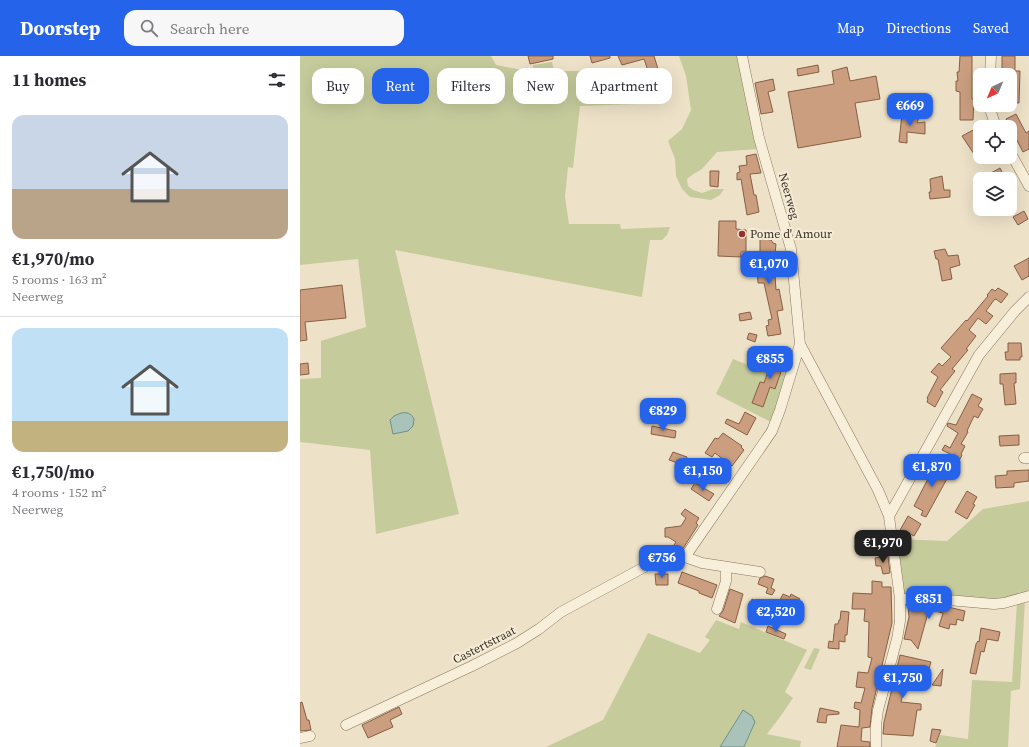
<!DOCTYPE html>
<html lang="en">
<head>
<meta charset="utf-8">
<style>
  body { margin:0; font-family:"Source Serif 4",serif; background:#f7f7f7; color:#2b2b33; height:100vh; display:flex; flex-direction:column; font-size:15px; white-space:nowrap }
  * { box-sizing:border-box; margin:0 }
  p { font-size:13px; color:#7c7c81 }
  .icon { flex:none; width:22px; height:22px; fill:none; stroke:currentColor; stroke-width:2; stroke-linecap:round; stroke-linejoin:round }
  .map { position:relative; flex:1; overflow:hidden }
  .details { display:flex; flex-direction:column; background:#fff; width:300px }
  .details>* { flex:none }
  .hud { position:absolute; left:12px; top:12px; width:380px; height:36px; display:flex; gap:8px }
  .needle { width:26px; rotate:224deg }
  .tools { position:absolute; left:673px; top:12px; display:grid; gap:8px }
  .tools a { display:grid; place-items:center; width:44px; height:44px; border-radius:8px; background:#fff; box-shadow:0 4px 16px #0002; font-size:20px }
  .price { position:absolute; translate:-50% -34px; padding:0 9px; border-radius:8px; background:#2563eb; color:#fff; font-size:13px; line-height:26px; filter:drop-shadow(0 1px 2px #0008) }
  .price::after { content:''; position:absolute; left:50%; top:24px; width:12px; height:9px; margin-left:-6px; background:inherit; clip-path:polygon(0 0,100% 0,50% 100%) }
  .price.on { background:#222; color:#fff }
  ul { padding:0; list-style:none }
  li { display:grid; align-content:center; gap:8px; height:212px; padding:0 12px }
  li+li { border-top:1px solid #e1e1e2 }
  li span { display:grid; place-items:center; height:124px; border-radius:12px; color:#555 }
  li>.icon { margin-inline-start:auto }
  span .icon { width:72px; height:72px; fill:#fffc; stroke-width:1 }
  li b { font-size:17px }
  h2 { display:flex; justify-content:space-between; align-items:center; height:48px; padding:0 12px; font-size:17px }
  .tag { padding:0 14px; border-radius:12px; background:#fff; box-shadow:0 4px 16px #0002; font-size:14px; line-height:36px }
  .tag.on { background:#2563eb; color:#fff }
  header { display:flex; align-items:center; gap:24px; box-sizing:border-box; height:56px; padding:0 20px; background:#2563eb; color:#fff }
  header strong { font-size:19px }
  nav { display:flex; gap:22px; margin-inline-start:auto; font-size:14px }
  .search { width:280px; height:36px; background:#f7f7f7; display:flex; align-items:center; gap:10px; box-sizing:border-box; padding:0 14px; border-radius:12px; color:#7c7c81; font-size:15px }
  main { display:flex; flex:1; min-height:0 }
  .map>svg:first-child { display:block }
  .green { fill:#c6cb9c }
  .water { fill:#a9c2ba; stroke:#6f9088 }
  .building { fill:#ca9e7f; stroke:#875f44 }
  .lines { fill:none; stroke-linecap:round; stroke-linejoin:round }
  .minor-casing { stroke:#89745e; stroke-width:11 }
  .minor { stroke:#f8efdb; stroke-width:10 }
  .poi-dot { fill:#962f31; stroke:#f5ecd8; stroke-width:1.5 }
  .labels { text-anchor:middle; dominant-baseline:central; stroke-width:4; stroke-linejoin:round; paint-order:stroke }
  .street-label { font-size:12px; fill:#3a2d21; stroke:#f5ecd8 }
  .poi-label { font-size:12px; fill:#3a2d21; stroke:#f5ecd8; text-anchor:start }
</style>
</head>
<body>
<header>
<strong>Doorstep</strong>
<div class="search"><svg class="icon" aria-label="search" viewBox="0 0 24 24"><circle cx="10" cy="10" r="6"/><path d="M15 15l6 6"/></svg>Search here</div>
<nav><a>Map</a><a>Directions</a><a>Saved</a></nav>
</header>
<main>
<section class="details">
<h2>11 homes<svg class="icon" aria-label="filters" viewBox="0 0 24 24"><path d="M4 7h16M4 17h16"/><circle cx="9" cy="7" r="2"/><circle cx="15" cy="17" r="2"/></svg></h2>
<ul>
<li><span style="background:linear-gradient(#c9d6e8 60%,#b9a48a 0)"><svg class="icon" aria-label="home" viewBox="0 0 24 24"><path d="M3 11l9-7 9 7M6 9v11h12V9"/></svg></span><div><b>€1,970/mo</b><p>5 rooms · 163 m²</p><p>Neerweg</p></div></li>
<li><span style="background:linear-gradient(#bfe0f5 75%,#c2b280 0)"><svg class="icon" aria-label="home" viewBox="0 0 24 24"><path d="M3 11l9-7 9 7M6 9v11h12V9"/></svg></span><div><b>€1,750/mo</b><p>4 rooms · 152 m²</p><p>Neerweg</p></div></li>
</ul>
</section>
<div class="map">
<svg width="729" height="691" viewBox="0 0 729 691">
  <rect width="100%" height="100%" fill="#ede2c8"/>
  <!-- green -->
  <path class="green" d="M0 0H191L196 9 233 16V9L252 6 254 15H280L276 40 299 34 334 35 337 48 280 50 273 112 268 111 265 141 269 168H320L321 173 370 171 367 179 362 184H350L342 241 95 194 159 458 76 478 70 394 0 386V323L21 322V285L66 271 58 203 0 209Z
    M379 0H439L458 93 417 96 402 113 392 119 387 123 388 130 393 134 402 137 413 133H424L420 139 411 144 390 141 382 133 376 120 375 103 368 85 382 73 391 54 386 20Z
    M433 303 448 309 488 319 471 366 416 338Z
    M729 445V538L697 545 604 539 595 483 647 485 683 453Z
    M725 544 720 633 711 635 708 691H635L640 679 668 683 672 624 712 626 717 546Z
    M416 564 439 573 441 566 507 594 485 636 493 642 480 661 467 678 501 685 500 691H444L455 666 443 655 420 691H246L303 664 348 577 400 597 410 584 405 581Z
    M514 592 520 593 511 614 504 612Z"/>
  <!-- water -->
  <path class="water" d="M101 357C107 356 111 357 114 363L113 370 108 375 93 378 90 364 94 360Z
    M443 654 452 660 455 666 444 691H420Z"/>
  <!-- building -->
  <path class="building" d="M228 0H253V3L230 8Z
    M290 0H310V2L292 7Z
    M318 0H354L362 26 353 29 344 3 322 9Z
    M660 0H672V43H674L673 64H660V36L656 35V25H658L657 16H659Z
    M702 0H715V15H720L719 47H710V19H702Z
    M518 9 519 16 498 20 497 13Z
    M547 11 550 25 576 20 580 43 555 47 561 81 498 92 488 36 534 28 532 15Z
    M285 19 297 22V32L285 31V36L279 35 280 20H284Z
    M473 23 475 34 468 36 473 56 461 58 455 27Z
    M602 58 619 61 617 67 625 66V78L607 76V87L599 86Z
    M716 58 726 77 729 75V93L723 96 706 63Z
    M677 72 680 77V107L662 80Z
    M456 98 461 117 450 118 454 139H456L459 156 447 159 441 123 437 124V117L440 116 439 110 447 109 446 100Z
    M700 112 704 120 698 123H680Z
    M410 115H419L418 131 410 130Z
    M642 120 644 134H650V141L630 143 629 136H631L630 123Z
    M724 155 728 163 718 169 713 161Z
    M419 165H436V173L446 174V196H441V201L418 200Z
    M460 182 471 184 473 187 476 188 475 198H472V201H467L468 220 475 219 476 234 479 233 483 254 477 255 481 278 468 280 466 270 469 269 468 264 472 263 464 227H458L456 196H460Z
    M645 193 648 200 658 199 660 209 650 212 652 223 642 225 638 203H636L634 195Z
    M729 202V220L722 224 714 210Z
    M42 229 46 262 5 266 7 284 0 285V234Z
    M698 232 708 238 701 247 696 243 694 244 686 255 693 260 686 268 678 262 669 274 676 280 666 293 668 294 652 313 655 315 640 334 643 336 635 351 627 346 628 343 627 342 638 321 631 316 639 307 642 310 651 301 641 292 666 264 667 265 688 240 687 239 692 233 695 235Z
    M450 256 452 263 440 265 439 258Z
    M449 277 457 279 455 286 447 283Z
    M708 287H721L722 301H720V304H706L705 296H708Z
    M476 299 487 301 485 309H484L482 313 475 333 470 331 463 351 452 347 460 326 464 327 473 302 476 303Z
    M8 307 9 318 0 319V308Z
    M716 317V327H714L716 348 705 349 703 328H700V318Z
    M672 338 682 343 678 350 683 353 678 362 674 360 667 375 668 376 661 388 665 390 661 398 662 399 660 403 642 394 645 389 650 392 658 377 647 370 648 367 656 369Z
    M445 356 456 362 447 379 425 367 427 363 439 368Z
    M352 370 376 375 375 382 351 378Z
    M423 377 442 390 441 391 444 394 432 410 415 397 412 401 405 397 415 382 418 383Z
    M719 379V389L700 390 699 380Z
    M373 396 387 401 384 409 369 404Z
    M636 404 649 411 646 417 649 419 626 461 621 459 623 455 614 450 632 415 630 414Z
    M729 414V425L714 427V431L696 432 695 420 707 419V415Z
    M395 427 414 438 409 445 391 433Z
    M667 435 677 441 673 448 675 449 667 463 655 456Z
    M385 453 399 462 396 467 398 469 382 494 374 489 376 486 368 481H365V472L381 470 386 462 381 458Z
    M608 460 621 468 614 480 607 476 605 480 599 476Z
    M588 500 590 517 583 518 581 510H576L575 502Z
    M382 516 417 529 412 542 399 537V535L378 527Z
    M355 518H368V529H356Z
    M465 520 474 523 471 532 475 534 472 539 466 537 468 532 458 528 460 522Z
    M572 525 582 526V531H591L592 567 572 652 570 671 562 672 561 685 570 686V691H537L541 669 559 671 560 654 554 652 555 646 561 647 565 632 556 631 558 616 568 617 572 602 568 601 569 566 564 565 565 553H552L553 537 572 538Z
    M430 533 443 538 435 567 419 560 423 555Z
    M483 538 490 541 491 538 500 543 495 552 480 544Z
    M452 543 458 546 454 555 448 553Z
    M608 550H644L665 555 663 565 657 563 656 569 650 568 649 573 639 570 643 557 627 553 628 557 618 593 611 584 604 583 609 561Z
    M541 555 549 556 547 579H545V586L539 585V593L528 592 529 585 533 586 535 568H538L539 564H540Z
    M468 570 486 578 484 583 466 576Z
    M681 572 700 576 698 585 687 583 684 596 681 595 676 618 670 617 676 588 678 585 679 586Z
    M600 599 631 606 628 616 611 613 606 634 604 633 601 646 621 648V654H617L613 680 583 678 584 666Z
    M643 613 641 630 632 629Z
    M2 646 7 664H9L11 674 0 675V647Z
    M99 651 102 658 90 664 93 671 68 682 62 669Z
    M520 652 539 656V658L527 659 526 667 517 666Z
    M632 673 641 674 636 687 630 685Z"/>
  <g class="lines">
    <!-- minor casing -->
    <g class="minor-casing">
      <path id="minor" d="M442 0 459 82 491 193 500 288 578 434 589 460 600 543V565L597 583 578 654 576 669V691
        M690 19 691 0
        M690 49 691 56 696 71
        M710 96 729 130
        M724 402H729
        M589 460 679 299 715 255 729 241
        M385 501 472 375 480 354 500 288
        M600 543H636L694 548 704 547 729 540
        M417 553 426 525V511
        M46 669 172 610 217 587 239 573 261 556 350 508 385 501 402 507 460 516
        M0 682 10 680"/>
    </g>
    <!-- minor -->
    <use href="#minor" class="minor"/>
  </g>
  <!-- markers -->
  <circle class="poi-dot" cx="442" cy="178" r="4"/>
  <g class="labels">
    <!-- street labels -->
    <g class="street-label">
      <text transform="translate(489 140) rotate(74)">Neerweg</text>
      <text transform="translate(184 589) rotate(-27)">Castertstraat</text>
    </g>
    <!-- poi labels -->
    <g class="poi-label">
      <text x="450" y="178">Pome d' Amour</text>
    </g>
  </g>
</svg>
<div class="tools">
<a><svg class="needle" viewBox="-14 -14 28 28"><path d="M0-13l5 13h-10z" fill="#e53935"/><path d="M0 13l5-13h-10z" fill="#7c7c81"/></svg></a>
<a><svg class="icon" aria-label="locate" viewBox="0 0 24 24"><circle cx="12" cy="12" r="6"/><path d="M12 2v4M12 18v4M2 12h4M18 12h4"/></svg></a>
<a><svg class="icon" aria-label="layers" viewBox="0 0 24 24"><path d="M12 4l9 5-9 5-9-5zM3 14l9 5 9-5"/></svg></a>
</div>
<b class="price" style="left:610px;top:71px">€669</b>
<b class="price" style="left:469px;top:229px">€1,070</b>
<b class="price" style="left:470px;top:324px">€855</b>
<b class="price" style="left:363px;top:376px">€829</b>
<b class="price" style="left:632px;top:432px">€1,870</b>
<b class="price" style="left:403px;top:436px">€1,150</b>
<b class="price on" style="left:583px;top:508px">€1,970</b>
<b class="price" style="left:362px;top:523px">€756</b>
<b class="price" style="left:629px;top:564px">€851</b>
<b class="price" style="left:476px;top:577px">€2,520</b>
<b class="price" style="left:603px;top:643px">€1,750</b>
<div class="hud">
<a class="tag">Buy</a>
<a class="tag on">Rent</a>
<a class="tag">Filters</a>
<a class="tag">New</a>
<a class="tag">Apartment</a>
</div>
</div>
</main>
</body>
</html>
